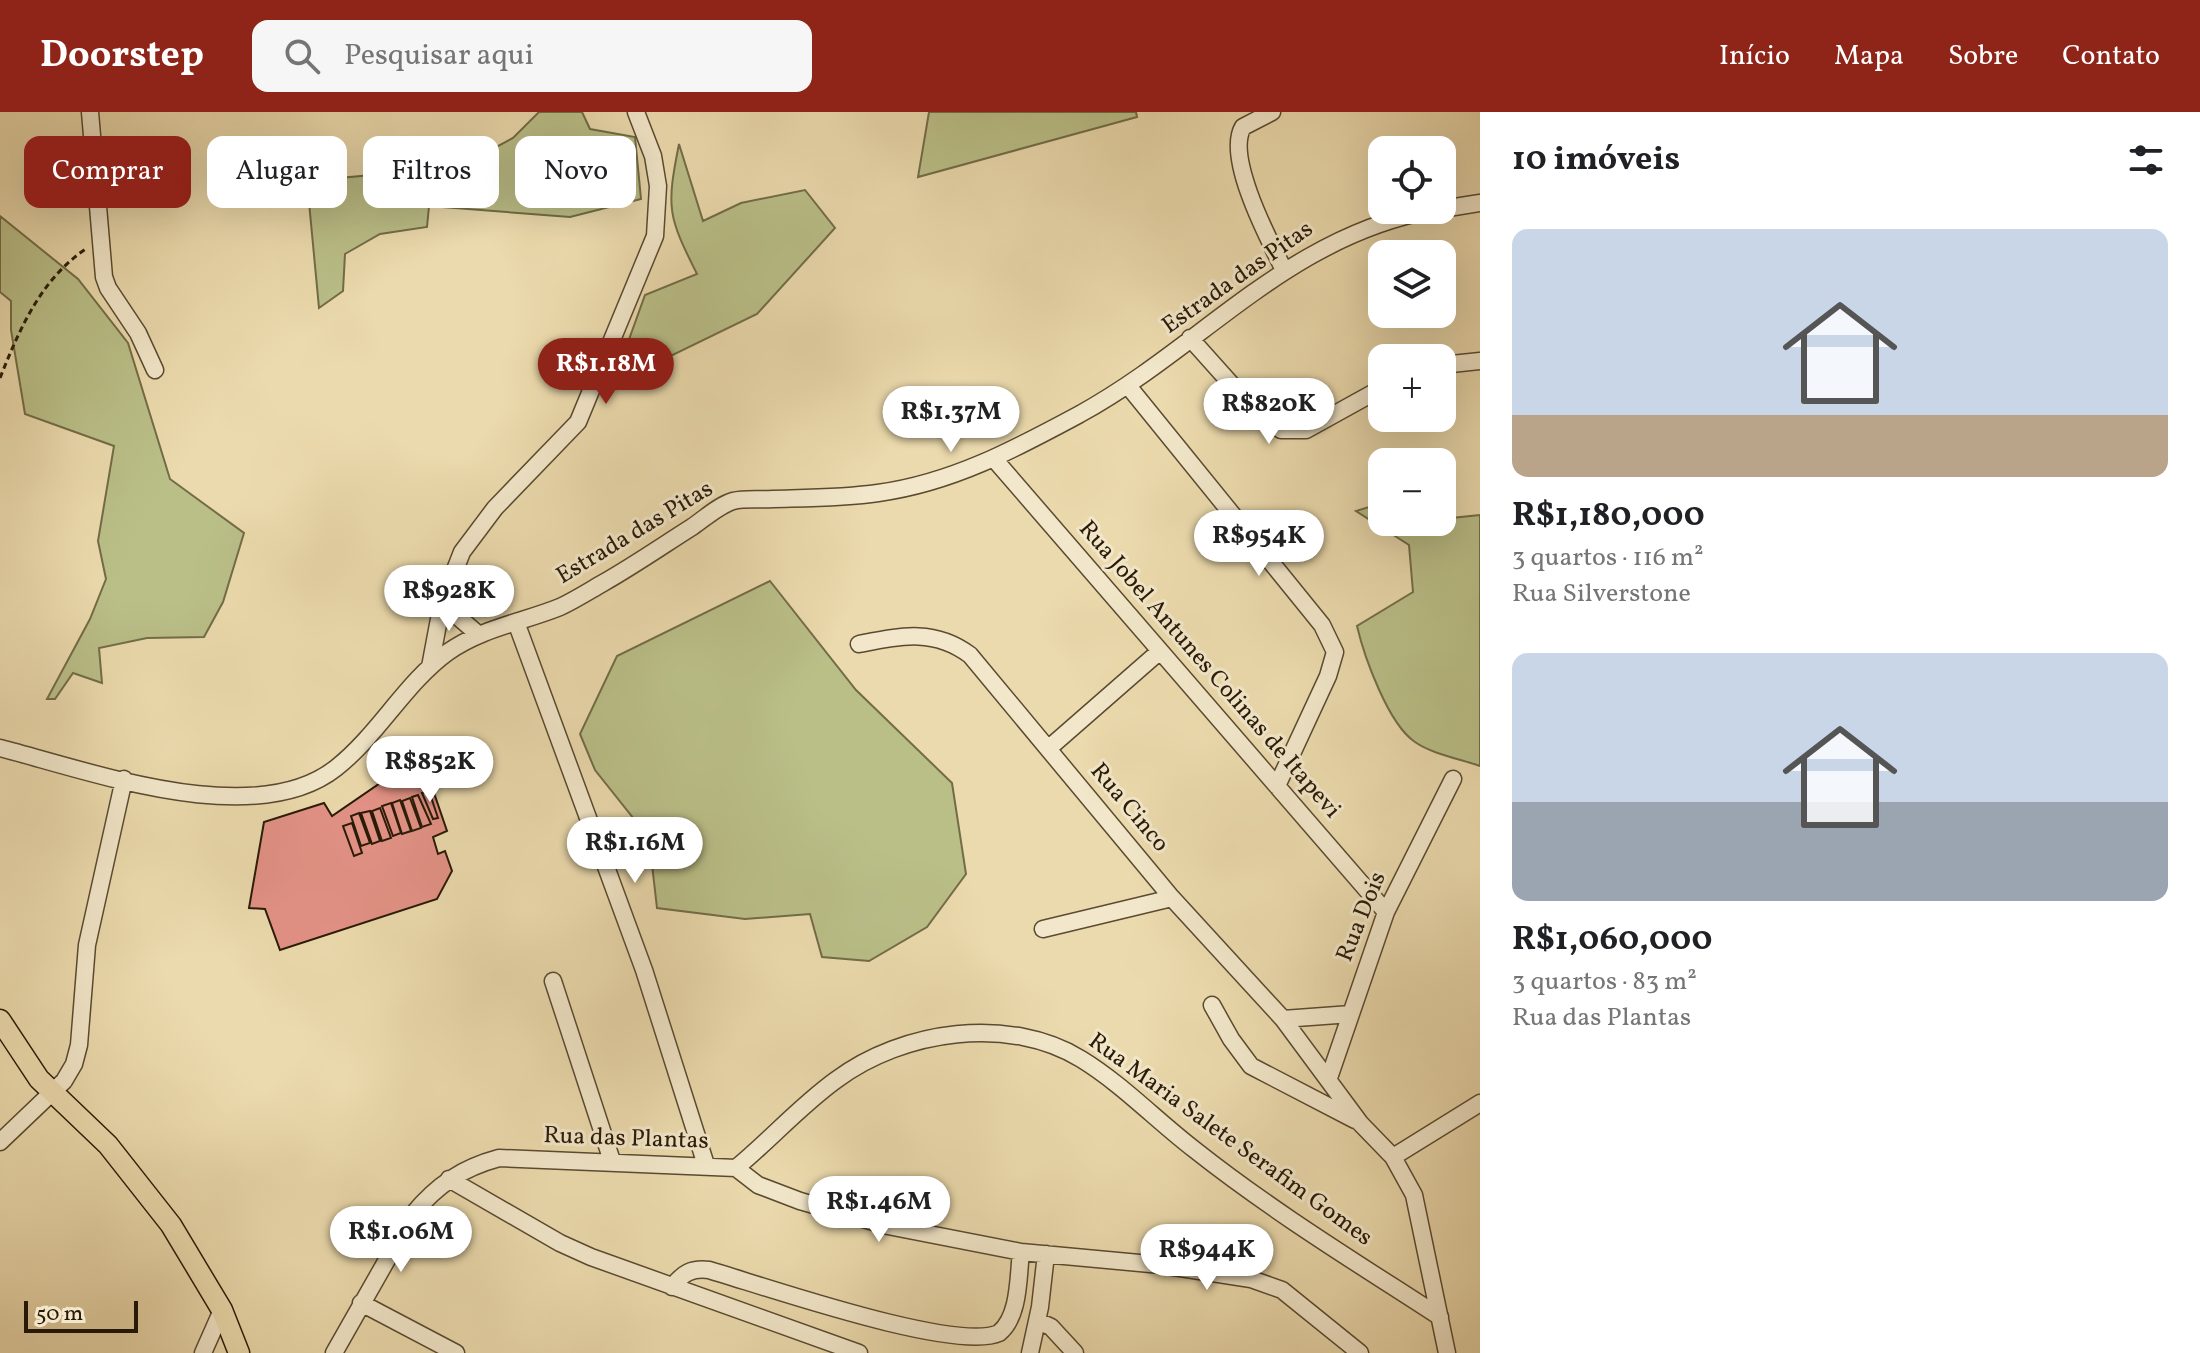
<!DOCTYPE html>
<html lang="pt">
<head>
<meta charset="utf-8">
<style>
  body { margin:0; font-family:Vollkorn,serif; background:#f6f6f6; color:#202124; height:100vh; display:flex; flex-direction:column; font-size:30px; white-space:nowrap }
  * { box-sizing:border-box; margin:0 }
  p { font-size:26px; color:#757577 }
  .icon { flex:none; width:44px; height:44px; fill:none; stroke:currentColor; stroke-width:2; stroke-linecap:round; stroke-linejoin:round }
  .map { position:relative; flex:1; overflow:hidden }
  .details { display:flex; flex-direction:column; background:#fff; width:720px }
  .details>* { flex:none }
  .hud { position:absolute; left:24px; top:24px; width:760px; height:72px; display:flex; gap:16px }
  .controls { position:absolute; left:1368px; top:24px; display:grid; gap:16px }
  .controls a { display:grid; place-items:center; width:88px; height:88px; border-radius:16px; background:#fff; box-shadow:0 8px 32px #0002; font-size:40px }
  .scale { position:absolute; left:24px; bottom:20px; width:114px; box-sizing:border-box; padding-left:8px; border:4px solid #291a07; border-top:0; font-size:22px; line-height:28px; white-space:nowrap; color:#291a07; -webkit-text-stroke:6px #f2e7ca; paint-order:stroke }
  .price { position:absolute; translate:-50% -68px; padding:0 18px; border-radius:28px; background:#fff; color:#222; font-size:26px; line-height:52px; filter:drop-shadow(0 2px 4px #0008) }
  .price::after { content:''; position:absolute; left:50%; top:48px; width:24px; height:18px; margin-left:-12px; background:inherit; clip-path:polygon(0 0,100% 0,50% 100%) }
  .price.active { background:#8f2418; color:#fff }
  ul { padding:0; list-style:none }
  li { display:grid; align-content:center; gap:16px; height:424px; padding:0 32px }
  li span { display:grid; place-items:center; height:248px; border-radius:16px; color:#555 }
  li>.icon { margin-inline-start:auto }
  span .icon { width:144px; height:144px; fill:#fffc; stroke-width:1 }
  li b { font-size:34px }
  h2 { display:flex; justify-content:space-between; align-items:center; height:96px; padding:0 32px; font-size:34px }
  .tag { padding:0 28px; border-radius:16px; background:#fff; box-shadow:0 8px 32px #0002; font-size:28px; line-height:72px }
  .tag.active { background:#8f2418; color:#fff }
  header { display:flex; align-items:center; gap:48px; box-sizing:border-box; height:112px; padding:0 40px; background:#8f2418; color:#fff }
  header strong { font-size:38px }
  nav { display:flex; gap:44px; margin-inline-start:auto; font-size:28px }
  .search { width:560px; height:72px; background:#f6f6f6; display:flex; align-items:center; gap:20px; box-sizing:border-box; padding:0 28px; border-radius:16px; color:#757577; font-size:30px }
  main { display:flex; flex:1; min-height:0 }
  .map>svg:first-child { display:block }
  .green { fill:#babf88; stroke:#726c48; stroke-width:2 }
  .building { fill:#e39286; stroke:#291a07; stroke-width:2 }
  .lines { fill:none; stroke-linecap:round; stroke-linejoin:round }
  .minor-casing { stroke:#5a4a30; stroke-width:19 }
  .major-casing { stroke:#291a07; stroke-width:23 }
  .path { stroke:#291a07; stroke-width:3; stroke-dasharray:6 4; stroke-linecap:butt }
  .minor { stroke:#f2e7ca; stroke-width:16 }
  .major { stroke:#ebdaad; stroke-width:20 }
  .labels { text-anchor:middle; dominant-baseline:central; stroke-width:6; stroke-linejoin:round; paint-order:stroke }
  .street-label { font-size:24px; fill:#291a07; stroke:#f2e7ca }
</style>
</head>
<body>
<header>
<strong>Doorstep</strong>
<div class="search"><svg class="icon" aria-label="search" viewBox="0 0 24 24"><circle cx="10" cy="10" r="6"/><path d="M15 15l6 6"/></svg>Pesquisar aqui</div>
<nav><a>Início</a><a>Mapa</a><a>Sobre</a><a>Contato</a></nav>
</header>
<main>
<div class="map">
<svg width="1480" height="1241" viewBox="0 0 1480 1241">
  <rect width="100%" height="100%" fill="#ebdaad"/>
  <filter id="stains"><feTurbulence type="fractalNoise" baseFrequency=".0025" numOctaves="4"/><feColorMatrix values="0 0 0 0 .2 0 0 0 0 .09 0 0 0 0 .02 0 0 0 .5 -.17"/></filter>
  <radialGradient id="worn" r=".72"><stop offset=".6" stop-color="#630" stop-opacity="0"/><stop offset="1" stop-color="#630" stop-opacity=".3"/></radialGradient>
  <!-- green -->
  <path class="green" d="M539 0H582L590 17 635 25 641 87 570 105 429 94 427 115 380 122 345 142 343 179 319 196 307 69 459 55 513 26Z
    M929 0H1136L1137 5 918 65Z
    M679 32 703 109 741 91 805 78 835 116 757 202 613 272 645 183 697 162C668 104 666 97 679 32Z
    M0 104 78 167 128 231 170 367 244 421 223 490 204 525 147 526 99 536 102 571 73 561 55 587H47L90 507 106 467 98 429 114 334 25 302 11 218V189L0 180Z
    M1382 391V410H1442V407L1480 403V654C1460 647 1432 642 1415 630 1388 612 1364 544 1357 514L1413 480 1409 433 1356 399Z
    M770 469 856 578 952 671 966 762 927 815 869 849 822 845 810 802 745 807 657 796 649 726 595 658 580 622 617 544Z"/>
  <!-- building -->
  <path class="building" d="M421 643 447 719 433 725 438 742 445 739 452 759 437 787 280 838 265 797 249 796 264 710 324 691 332 704Z
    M429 679 438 706 433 707 422 681Z
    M418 683 431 712 422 715 412 685Z
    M410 686 421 716 412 719 402 689Z
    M400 688 411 719 402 722 392 691Z
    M391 691 401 721 393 724 382 694Z
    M380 696 391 726 382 729 372 699Z
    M370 699 380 729 372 732 361 701Z
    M359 701 370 731 361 734 351 704Z
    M352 711 362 741 354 744 343 714Z"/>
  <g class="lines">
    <!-- minor casing -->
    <g class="minor-casing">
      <path id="minor" d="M90 0 104 165 108 176 138 221 155 258
        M1272 0 1243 15C1225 45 1269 128 1284 158
        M1442 97 1480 91
        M1190 226 1241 283 1281 318H1306L1382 276
        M1442 253 1480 249
        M1129 275 1322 513 1335 540 1328 564 1277 674
        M995 348 1386 800
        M442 491 479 523
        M516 510 644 858 706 1053
        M859 532C900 524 934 516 970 543L1172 786 1283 907 1360 1011 1393 1045 1414 1083 1447 1241
        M430 555 442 491 462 440 495 396 578 310 655 124 658 74 653 44 636 0
        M0 636C90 659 255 720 336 656 379 622 405 571 448 540 482 516 523 510 560 495 575 488 589 479 603 471 633 454 662 434 692 415 704 407 719 393 733 389 745 386 760 388 773 387 807 386 844 386 878 381 952 371 1015 337 1080 302 1202 235 1288 124 1433 98
        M1049 636 1160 539
        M1043 817 1172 786
        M553 869 612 1049
        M1212 893 1231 927 1251 954 1355 1008
        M1283 907 1351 902
        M1329 966 1386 800 1453 667
        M0 1030 64 969 74 952 79 933 87 833 124 667
        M1393 1045 1480 991
        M736 1056C770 1028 800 994 836 968 903 918 1009 903 1081 947 1122 972 1157 1009 1195 1038 1272 1099 1357 1151 1440 1205
        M449 1067 560 1131 591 1145 859 1241
        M672 1175C683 1161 691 1156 709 1158 761 1173 956 1241 999 1221 1020 1204 1018 1164 1021 1140
        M361 1191 456 1241
        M1038 1209 1051 1215 1075 1241
        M203 1241 222 1198
        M334 1241 413 1102C437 1073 462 1056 499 1046L736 1056 758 1073 800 1089 888 1114 1021 1140 1161 1153 1251 1167 1282 1178 1360 1241
        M1030 1241 1040 1195 1046 1142"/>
    </g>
    <!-- major casing -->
    <g class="major-casing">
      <path id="major" d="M0 908 39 967 108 1033 171 1113 222 1198 239 1241"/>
    </g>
    <!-- path -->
    <path class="path" d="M0 266C20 216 41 167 87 136"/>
    <!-- minor -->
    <use href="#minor" class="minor"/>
    <!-- major -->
    <use href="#major" class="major"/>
  </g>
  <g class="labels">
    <!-- street labels -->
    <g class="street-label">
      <text transform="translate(1238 166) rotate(-35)">Estrada das Pitas</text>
      <text transform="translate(635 421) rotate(-31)">Estrada das Pitas</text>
      <text transform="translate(1209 558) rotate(49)">Rua Jobel Antunes Colinas de Itapevi</text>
      <text transform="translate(1129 696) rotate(50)">Rua Cinco</text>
      <text transform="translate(1362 805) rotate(-68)">Rua Dois</text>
      <text transform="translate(626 1027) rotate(2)">Rua das Plantas</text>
      <text transform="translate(1230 1028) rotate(36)">Rua Maria Salete Serafim Gomes</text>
    </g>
  </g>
  <rect width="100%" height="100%" filter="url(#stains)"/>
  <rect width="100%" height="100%" fill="url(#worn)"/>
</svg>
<div class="controls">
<a><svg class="icon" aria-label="locate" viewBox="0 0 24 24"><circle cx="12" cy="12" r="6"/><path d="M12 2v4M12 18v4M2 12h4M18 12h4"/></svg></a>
<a><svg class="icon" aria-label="layers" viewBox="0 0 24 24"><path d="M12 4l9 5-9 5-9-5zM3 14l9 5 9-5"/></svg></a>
<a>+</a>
<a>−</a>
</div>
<div class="scale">50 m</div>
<b class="price active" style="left:606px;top:294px">R$1.18M</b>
<b class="price" style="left:1269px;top:334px">R$820K</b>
<b class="price" style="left:951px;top:342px">R$1.37M</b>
<b class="price" style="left:1259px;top:466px">R$954K</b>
<b class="price" style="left:449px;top:521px">R$928K</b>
<b class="price" style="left:430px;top:692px">R$852K</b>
<b class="price" style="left:635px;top:773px">R$1.16M</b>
<b class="price" style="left:879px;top:1132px">R$1.46M</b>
<b class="price" style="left:401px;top:1162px">R$1.06M</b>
<b class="price" style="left:1207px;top:1180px">R$944K</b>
<div class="hud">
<a class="tag active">Comprar</a>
<a class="tag">Alugar</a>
<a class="tag">Filtros</a>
<a class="tag">Novo</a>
</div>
</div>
<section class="details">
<h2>10 imóveis<svg class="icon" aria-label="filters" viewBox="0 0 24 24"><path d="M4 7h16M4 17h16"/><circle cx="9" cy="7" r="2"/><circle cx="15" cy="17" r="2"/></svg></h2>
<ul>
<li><span style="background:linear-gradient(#c9d6e8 75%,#b9a48a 0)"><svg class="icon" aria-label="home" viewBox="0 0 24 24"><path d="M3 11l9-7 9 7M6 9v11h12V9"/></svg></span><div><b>R$1,180,000</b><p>3 quartos · 116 m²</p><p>Rua Silverstone</p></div></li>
<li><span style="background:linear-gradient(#c9d6e8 60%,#9aa5b1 0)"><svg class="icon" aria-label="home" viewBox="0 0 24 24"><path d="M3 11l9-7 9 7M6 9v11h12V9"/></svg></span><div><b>R$1,060,000</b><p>3 quartos · 83 m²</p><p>Rua das Plantas</p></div></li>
</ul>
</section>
</main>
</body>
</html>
